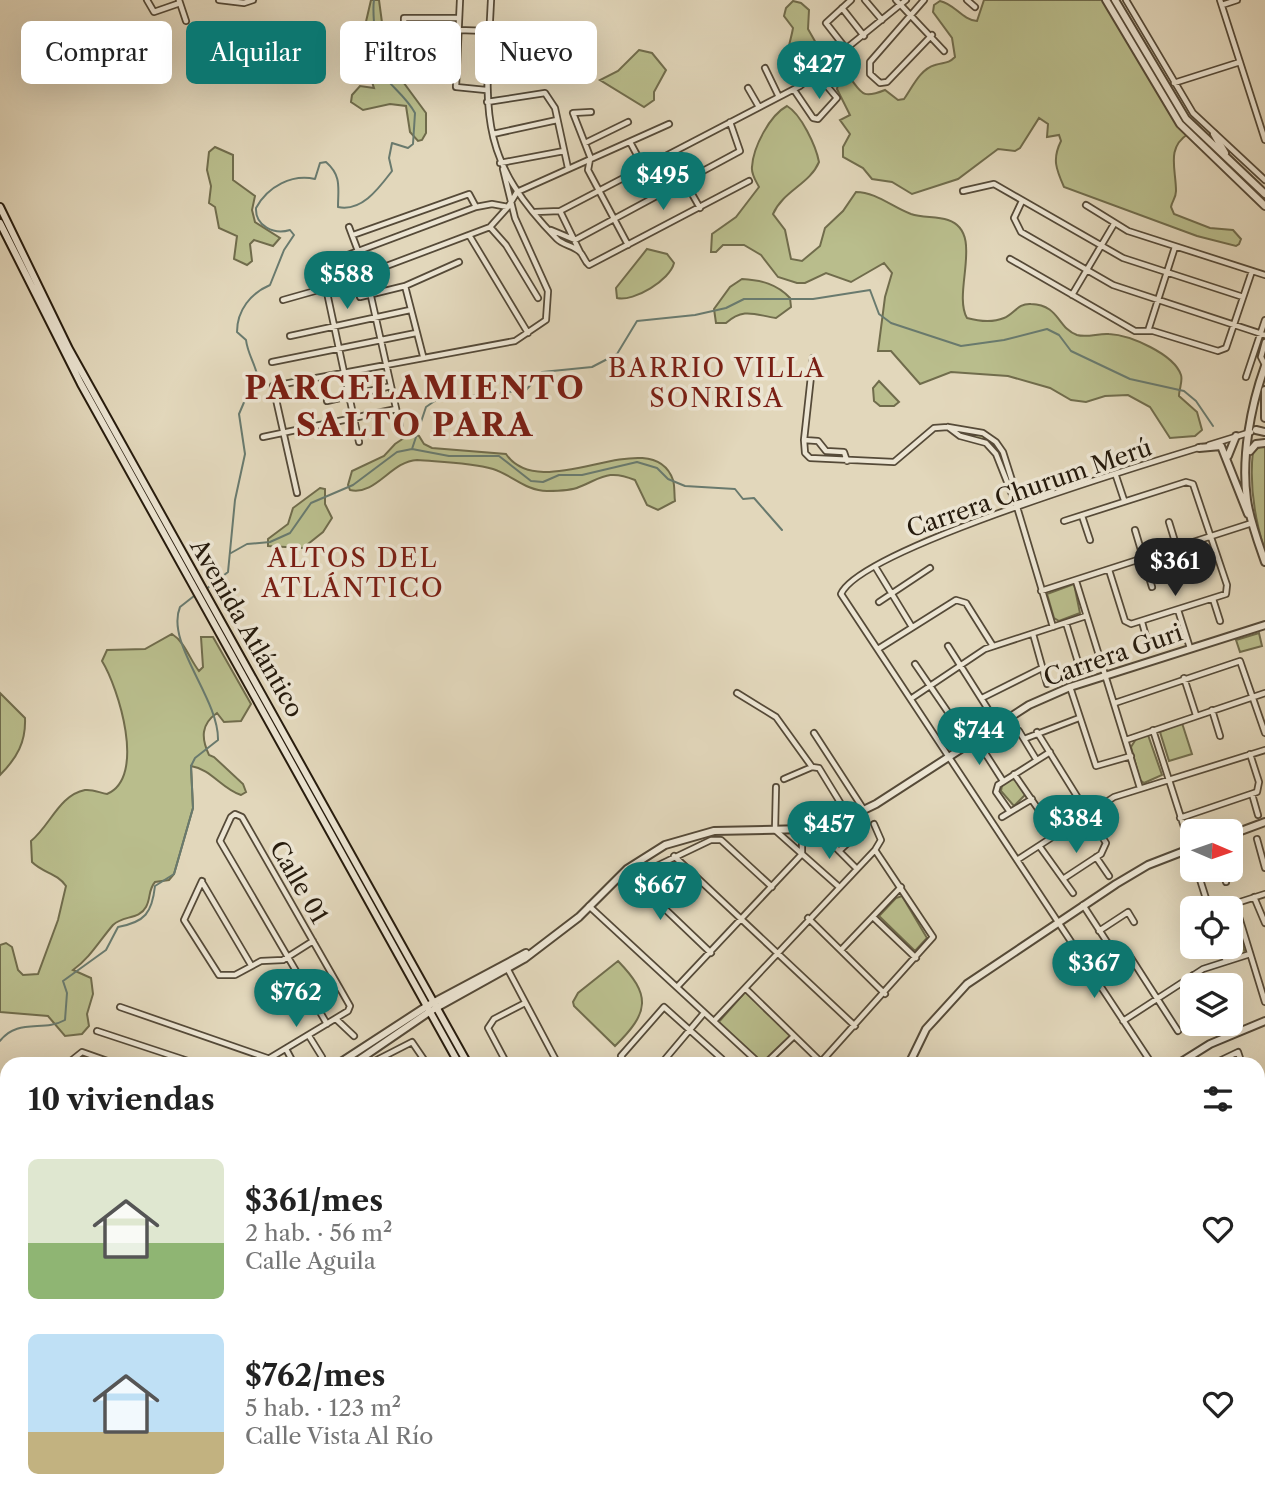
<!DOCTYPE html>
<html lang="es">
<head>
<meta charset="utf-8">
<style>
  body { margin:0; font-family:"Libre Caslon Text",serif; background:#f2f2f2; color:#222; height:100vh; display:flex; flex-direction:column; font-size:26px; white-space:nowrap }
  * { box-sizing:border-box; margin:0 }
  p { font-size:23px; color:#767676 }
  .icon { flex:none; width:38px; height:38px; fill:none; stroke:currentColor; stroke-width:2; stroke-linecap:round; stroke-linejoin:round }
  .map { position:relative; flex:1; overflow:hidden }
  .sheet { position:absolute; left:0px; top:1057px; width:1265px; height:448px; display:flex; flex-direction:column; background:#fff; border-radius:21px 21px 0 0; box-shadow:0 7px 28px #0002 }
  .sheet>* { flex:none }
  .guide { position:absolute; left:21px; top:21px; width:700px; height:63px; display:flex; gap:14px }
  .needle { width:46px; rotate:92deg }
  .tools { position:absolute; left:1180px; top:819px; display:grid; gap:14px }
  .tools a { display:grid; place-items:center; width:63px; height:63px; border-radius:10px; background:#fff; box-shadow:0 7px 28px #0002; font-size:35px }
  .price { position:absolute; translate:-50% -60px; padding:0 16px; border-radius:24px; background:#0f766e; color:#fff; font-size:23px; line-height:46px; filter:drop-shadow(0 2px 4px #0008) }
  .price::after { content:''; position:absolute; left:50%; top:42px; width:21px; height:16px; margin-left:-10px; background:inherit; clip-path:polygon(0 0,100% 0,50% 100%) }
  .price.current { background:#222; color:#fff }
  ul { padding:0; list-style:none }
  li { display:flex; align-items:center; gap:21px; height:175px; padding:0 28px }
  li span { display:grid; place-items:center; flex:none; width:196px; height:140px; border-radius:10px; color:#555 }
  li>.icon { margin-inline-start:auto }
  span .icon { width:84px; height:84px; fill:#fffc; stroke-width:1 }
  li b { font-size:30px }
  h2 { display:flex; justify-content:space-between; align-items:center; height:84px; padding:0 28px; font-size:30px }
  .tag { padding:0 24px; border-radius:10px; background:#fff; box-shadow:0 7px 28px #0002; font-size:24px; line-height:63px }
  .tag.current { background:#0f766e; color:#fff }
  .map>svg:first-child { display:block }
  .green { fill:#b9bd8c; stroke:#706c4c; stroke-width:2 }
  .lines { fill:none; stroke-linecap:round; stroke-linejoin:round }
  .stream { stroke:#697a6e; stroke-width:2 }
  .minor-casing { stroke:#554a38; stroke-width:8 }
  .tertiary-casing { stroke:#554a38; stroke-width:10 }
  .secondary-casing { stroke:#261b0d; stroke-width:10 }
  .minor { stroke:#ece5d3; stroke-width:4.5 }
  .tertiary { stroke:#ece5d3; stroke-width:6 }
  .secondary { stroke:#ece5d3; stroke-width:6 }
  .labels { text-anchor:middle; dominant-baseline:central; stroke-width:7; stroke-linejoin:round; paint-order:stroke }
  .street-label { font-size:24px; fill:#261b0d; stroke:#ece5d3 }
  .neighbourhood-label { font-size:26px; letter-spacing:2px; fill:#7a1f14; stroke:#ece5d3 }
  .district-label { font-size:32px; font-weight:bold; letter-spacing:2px; fill:#7a1f14; stroke:#ece5d3 }
</style>
</head>
<body>
<div class="map">
<svg width="1265" height="1505" viewBox="0 0 1265 1505">
  <rect width="100%" height="100%" fill="#e2d7bb"/>
  <filter id="stains"><feTurbulence type="fractalNoise" baseFrequency=".00286" numOctaves="4"/><feColorMatrix values="0 0 0 0 .2 0 0 0 0 .09 0 0 0 0 .02 0 0 0 .5 -.17"/></filter>
  <radialGradient id="worn" r=".72"><stop offset=".6" stop-color="#630" stop-opacity="0"/><stop offset="1" stop-color="#630" stop-opacity=".3"/></radialGradient>
  <!-- green -->
  <path class="green" d="M371 0H379L387 60 426 113V133L422 140 418 141 410 132 406 106 390 104 363 110 351 102 352 95 360 86 374 88 371 79 354 77 344 62 345 53 362 42 370 45 365 26Z
    M984 0H1103L1188 134C1166 148 1176 169 1176 191 1176 198 1172 201 1171 207L1174 214 1210 228 1233 230 1241 239 1239 244 1236 246 1197 236 1064 187C1056 169 1052 159 1061 141L1059 135 1047 137 1048 124 1039 118 1020 148 1015 151 998 149 958 179 912 194 892 182 872 179 863 168 843 157V147L850 134 840 120 850 115 837 89 840 74H847C862 92 860 100 885 90L898 100 904 99C912 88 920 69 935 65 944 62 948 64 955 57L952 38 933 12 934 5 940 1C955 4 962 20 977 21Z
    M793 1 801 3 809 10 808 29 820 50 821 59 800 82C777 71 790 47 793 28L784 16 786 8Z
    M639 50 652 53 666 70 654 92V100L644 107 600 80 618 71Z
    M787 106C801 114 816 146 819 162 810 184 783 191 773 214L785 230 791 259 802 261 820 246 825 228 843 211 856 192C876 192 892 207 911 214 923 218 936 216 948 220 985 232 952 292 967 318 978 321 992 323 1004 318 1014 314 1018 303 1031 304 1060 305 1057 328 1077 335 1087 338 1099 333 1109 334 1130 335 1174 354 1181 375 1183 381 1179 389 1179 396L1197 412 1202 430 1195 436 1170 438 1150 407 1128 395 1105 396 1086 402 1071 400 1050 388 1008 376 951 372 920 384 891 351H878L885 297 892 273 884 263 851 282 826 273 805 283H797L778 277 761 255 744 245H723L716 252H711L712 234 736 217 759 187C756 181 751 174 752 167 753 147 770 115 787 106Z
    M215 147 233 155V180L255 196 252 210 255 222 280 238 273 246 254 240 250 244 252 261 247 265 234 259 237 236 219 228 215 207 209 203 211 186 207 170 209 152Z
    M647 249 667 254 674 263C670 280 634 302 617 298L616 288Z
    M742 279C761 280 777 284 790 298L791 307 776 318C755 315 744 307 726 323H716L714 309 730 287Z
    M879 381 899 402 894 406H880L874 401 873 388Z
    M948 427C959 429 972 429 982 433 1009 443 1011 483 1017 507 1010 489 1002 451 984 442 971 436 960 436 948 427Z
    M410 434 419 436 424 444 432 448 506 454C542 507 652 420 673 480 675 486 674 495 675 501L658 510 647 505 635 480C608 469 602 478 579 487 571 491 556 491 547 491 526 491 512 475 493 469 469 462 441 462 417 460 391 461 376 496 350 490L348 485 352 471 384 456 395 444Z
    M1265 444V551C1254 517 1249 486 1253 451Z
    M320 488 325 489V504L332 518 323 532 303 548 268 546V539L288 524 293 508Z
    M1074 584 1080 613 1059 621 1054 618 1047 594Z
    M1259 633 1262 646 1240 652 1236 640Z
    M172 634C185 642 190 660 199 671L203 667 201 637H213L251 704 241 721 224 722 217 713C201 724 201 738 209 755L214 757 243 784 246 792 241 795C222 789 211 769 191 766L193 808 174 874 169 880 155 882C148 890 151 898 146 907 139 920 123 915 113 925 100 940 90 958 73 970L91 978 93 994 87 1014 89 1026 82 1034 65 1036 48 1016 0 1012V945L6 943 12 947 18 970 23 975 38 974 58 920 66 886C57 873 43 873 32 862L31 841C50 826 59 795 85 790 93 789 100 793 107 794 147 777 118 687 102 661L107 650 145 649Z
    M0 693 25 718C26 742 17 758 0 775Z
    M1182 723 1192 754 1169 761 1160 732Z
    M1148 735 1162 775 1144 783 1140 780 1131 747 1136 739Z
    M1014 778 1027 793 1014 806 1001 791 1002 785Z
    M902 896 927 938 915 951 879 916 896 898Z
    M1232 908 1245 953 1228 957 1225 947H1230Z
    M618 961C651 995 650 1012 615 1046L574 1006 573 1002 578 993Z
    M746 991 791 1036 764 1064 717 1024Z
    M0 1387 7 1393 6 1446 0 1444Z
    M656 1498H703L700 1505H660Z
    M1124 1498H1247L1251 1505H1136Z"/>
  <g class="lines">
    <!-- stream -->
    <path class="stream" d="M412 449 426 407 436 400 526 390 542 372 592 367 617 354 637 321 695 315 726 308 744 299H813L870 290 879 314 891 323 961 346 1004 340 1047 329 1059 335 1071 351 1130 379 1184 391 1196 401 1213 426
      M231 553 247 544 270 542 290 533 311 503 353 485 397 452 412 449 449 456H499L531 481 543 482 559 475H582L637 462 657 468 668 479 685 486 735 489 743 499 754 498 782 530
      M205 590 228 572 235 500 245 454 239 414 245 400 258 386C259 368 248 357 246 340L237 332C237 310 251 293 270 285L284 250 294 235 290 230C274 235 255 226 256 208 268 186 292 174 315 179L320 163 326 162C342 176 338 188 338 207 362 212 379 188 392 171L389 158 392 143 408 148 413 144 415 113C407 98 393 88 383 75 377 67 372 12 374 0
      M0 1041C17 1018 44 1032 65 1020L67 993 63 981 106 950 118 927C145 922 152 913 155 886L174 874 193 808 191 766 195 758 218 740C219 698 165 643 180 607L194 596
      M0 1092V1100"/>
    <!-- minor casing -->
    <g class="minor-casing">
      <path id="minor" d="M147 0 154 12 180 3
        M179 0 186 21
        M219 0 244 3 253 0
        M460 0 456 87 486 90
        M491 0C486 107 475 156 557 239 563 245 574 246 580 252 584 256 584 261 589 265L749 181
        M865 0 882 20
        M896 0 944 51
        M924 0 870 62V74L880 83 887 82 932 35
        M967 0 975 7
        M1126 0 1193 113 1265 180
        M1220 0 1265 140
        M1222 5 1237 0
        M842 8 864 36
        M404 23V18H459
        M458 30 489 31
        M847 50 826 23 851 0
        M765 68 779 97
        M1174 83 1240 62
        M748 88 759 107
        M794 90 813 118 818 119 837 98 816 73
        M487 102 545 93 555 108 568 168
        M493 134 557 120
        M630 142 658 194
        M585 143 628 122
        M590 159 588 170 628 245
        M591 159 573 113 591 112
        M500 163 564 151
        M684 180 700 208
        M963 191 994 184 1123 258 1243 297
        M517 192 669 124
        M1022 201 1014 218 1021 232 1113 285 1265 335
        M1086 205 1128 231 1265 275
        M508 207 490 227 506 245 538 298
        M560 211 580 252
        M535 212 560 211 800 86 906 0
        M349 227 358 251
        M551 230 575 240 740 151 730 122
        M353 235 469 194 476 207
        M469 235 528 333
        M1010 259 1135 331H1153L1218 351 1226 348 1252 271
        M321 265 476 207 492 204 508 207 517 192
        M366 274 400 426
        M405 286 423 356
        M326 288 359 442
        M1072 295 1114 224
        M360 297 405 286 459 262
        M283 300 336 285 490 227
        M1148 331 1175 247
        M290 336 410 310
        M1265 342 1261 357 1265 365
        M813 358 804 440 805 453 810 458 894 462 934 428 948 427 983 433 996 442 1003 452 1016 493 1017 507
        M272 362 416 333
        M1246 377 1265 320
        M327 401 391 386
        M948 427 960 436 986 443 996 454 1017 507 1053 627
        M263 437 396 409
        M804 440 818 441 826 451 844 452 847 461
        M1209 445 1251 432
        M1116 476 1124 500
        M297 493 273 386 515 341 546 320 548 291 515 218 503 169
        M1082 516 1090 540
        M1064 521 1186 482 1193 484 1227 585 1226 594 1131 624 1125 621 1109 570
        M1169 522 1185 574
        M1135 530 1152 587
        M876 568 912 627
        M1076 581 1140 788
        M1041 591 1252 523
        M1213 599 1220 621
        M879 602 930 568
        M1178 610 1190 648
        M1142 622 1147 640
        M1066 623 1081 672
        M1033 634 1047 684
        M948 646 998 725
        M878 649 956 600 966 603 993 646
        M915 664 954 721
        M1184 678 1196 715
        M1070 687 1096 766 1131 756
        M737 693 776 717 812 767 819 768 849 817
        M912 698 985 649 1086 616
        M982 698 1042 668
        M1115 703 1240 661 1265 733
        M1212 710 1220 736
        M1153 730 1192 852
        M1019 731 1036 759
        M1037 732 1106 843 1101 854 1063 879
        M814 733 864 810
        M976 739 1003 781
        M1024 739 1079 718
        M1126 740 1265 693
        M1014 774 1056 835
        M784 779 812 767
        M776 787 775 830 838 886
        M1252 794 1258 815
        M1010 812 996 792 998 785 1050 752
        M1002 817 1032 799
        M1180 818 1257 792 1259 782 1250 754
        M825 837 856 868
        M1257 839 1265 868
        M1040 847 1073 893
        M839 851 851 840
        M802 854V834L809 830
        M674 856 855 1026
        M1096 857 1109 876
        M1017 860 1114 797 1265 750
        M1197 870 1209 908
        M1223 870 1226 882
        M1198 872 1209 870
        M202 881 184 920 219 975H235L261 961 283 960 313 941
        M202 882 251 965
        M1254 897 1265 923
        M1235 904 1265 1002
        M1083 905 1107 942 1131 958 1178 1031
        M589 906 760 1064
        M1221 908 1265 894
        M873 917 916 958
        M808 918 885 994
        M1099 931 1128 912 1134 922
        M1221 947 1226 961
        M841 950 901 887
        M711 953 643 888 642 873 711 840H721L772 887
        M506 966 558 1064
        M1193 975 1198 985
        M677 987 802 854
        M745 988 822 1063
        M120 1007 267 1058
        M336 1019 354 1036
        M714 1021 875 850 881 840 874 824
        M1123 1021 1203 969 1250 954
        M97 1031 197 1064
        M309 1036 322 1057
        M286 1049 294 1064
        M821 1062 933 937 875 850
        M67 1064 82 1052 116 1064
        M260 1064 348 1011 350 1006 242 817 235 814 231 817 220 841 327 1024
        M369 1064 412 1042 427 1064
        M507 1064 488 1028 494 1019 525 1003
        M626 1064 621 1056 664 1007 722 1059
        M661 1064 704 1013
        M765 1064 793 1037
        M1152 1064 841 594C860 549 1143 465 1201 447
        M1213 1064 1238 1052 1242 1064
        M1258 1098 1265 1096
        M1258 1117 1265 1137
        M0 1174 7 1164
        M0 1182 7 1185
        M1258 1188 1265 1183
        M1258 1214 1265 1224
        M1258 1300 1261 1303
        M1258 1365 1265 1369
        M1258 1427 1265 1438
        M150 1498 161 1505
        M501 1498 504 1505
        M550 1498 554 1505
        M601 1498 604 1505
        M652 1498 655 1505
        M801 1498 804 1505
        M826 1498 830 1505
        M1010 1498 1018 1505
        M1041 1498 1050 1502 1059 1498
        M1124 1498 1136 1505
        M1247 1498 1251 1505
        M449 1499 452 1505
        M992 1499 993 1498
        M124 1505 129 1498
        M251 1505 257 1498
        M361 1505 373 1501 454 1498
        M532 1505 545 1498
        M632 1505 647 1498
        M704 1505 707 1498
        M722 1505 728 1498
        M1027 1505 1034 1498
        M1110 1505 1114 1498"/>
    </g>
    <!-- tertiary casing -->
    <g class="tertiary-casing">
      <path id="tertiary" d="M1106 0 1180 124 1265 206
        M1115 0 1186 119 1265 194
        M1214 134 1225 153
        M1265 366C1251 405 1241 457 1247 500 1250 521 1258 542 1265 562
        M1265 390V418
        M1256 430 1265 432
        M1199 448 1221 446 1248 514
        M1250 451 1256 444 1265 443
        M1228 456 1236 436
        M1230 835 1265 822
        M338 1064 427 1006 526 953
        M353 1064 429 1012 524 959 579 917 627 869 665 845 714 831 808 829 845 819 876 804 1029 705 1070 687 1265 625
        M909 1064 926 1029 967 984 1116 884 1148 865 1192 848
        M1178 1064 1210 1044 1265 1021
        M0 1274 7 1278
        M206 1498 212 1505
        M220 1498 227 1505
        M769 1505 783 1498
        M941 1505 945 1498"/>
    </g>
    <!-- secondary casing -->
    <g class="secondary-casing">
      <path id="secondary" d="M0 207 69 349 468 1064
        M0 223 81 384 459 1064
        M954 1498 966 1505
        M969 1498 981 1505"/>
    </g>
    <!-- minor -->
    <use href="#minor" class="minor"/>
    <!-- tertiary -->
    <use href="#tertiary" class="tertiary"/>
    <!-- secondary -->
    <use href="#secondary" class="secondary"/>
  </g>
  <g class="labels">
    <!-- street labels -->
    <g class="street-label">
      <text transform="translate(1029 488) rotate(-19)">Carrera Churum Merú</text>
      <text transform="translate(247 628) rotate(60)">Avenida Atlántico</text>
      <text transform="translate(1113 655) rotate(-19)">Carrera Guri</text>
      <text transform="translate(299 882) rotate(60)">Calle 01</text>
    </g>
    <!-- neighbourhood labels -->
    <g class="neighbourhood-label">
      <text x="717" y="368">BARRIO VILLA<tspan x="717" dy="30">SONRISA</tspan></text>
      <text x="353" y="558">ALTOS DEL<tspan x="353" dy="30">ATLÁNTICO</tspan></text>
    </g>
    <!-- district labels -->
    <g class="district-label">
      <text x="415" y="387">PARCELAMIENTO<tspan x="415" dy="37">SALTO PARA</tspan></text>
    </g>
  </g>
  <rect width="100%" height="100%" filter="url(#stains)"/>
  <rect width="100%" height="100%" fill="url(#worn)"/>
</svg>
<div class="tools">
<a><svg class="needle" viewBox="-14 -14 28 28"><path d="M0-13l5 13h-10z" fill="#e53935"/><path d="M0 13l5-13h-10z" fill="#767676"/></svg></a>
<a><svg class="icon" aria-label="locate" viewBox="0 0 24 24"><circle cx="12" cy="12" r="6"/><path d="M12 2v4M12 18v4M2 12h4M18 12h4"/></svg></a>
<a><svg class="icon" aria-label="layers" viewBox="0 0 24 24"><path d="M12 4l9 5-9 5-9-5zM3 14l9 5 9-5"/></svg></a>
</div>
<b class="price" style="left:819px;top:101px">$427</b>
<b class="price" style="left:663px;top:212px">$495</b>
<b class="price" style="left:347px;top:311px">$588</b>
<b class="price current" style="left:1175px;top:598px">$361</b>
<b class="price" style="left:979px;top:767px">$744</b>
<b class="price" style="left:1076px;top:855px">$384</b>
<b class="price" style="left:829px;top:861px">$457</b>
<b class="price" style="left:660px;top:922px">$667</b>
<b class="price" style="left:1094px;top:1000px">$367</b>
<b class="price" style="left:296px;top:1029px">$762</b>
<div class="guide">
<a class="tag">Comprar</a>
<a class="tag current">Alquilar</a>
<a class="tag">Filtros</a>
<a class="tag">Nuevo</a>
</div>
<section class="sheet">
<h2>10 viviendas<svg class="icon" aria-label="filters" viewBox="0 0 24 24"><path d="M4 7h16M4 17h16"/><circle cx="9" cy="7" r="2"/><circle cx="15" cy="17" r="2"/></svg></h2>
<ul>
<li><span style="background:linear-gradient(#dfe7d0 60%,#8fb573 0)"><svg class="icon" aria-label="home" viewBox="0 0 24 24"><path d="M3 11l9-7 9 7M6 9v11h12V9"/></svg></span><div><b>$361/mes</b><p>2 hab. · 56 m²</p><p>Calle Aguila</p></div><svg class="icon" aria-label="heart" viewBox="0 0 24 24"><path d="M12 20l-8-8c-3-5 5-10 8-4 3-6 11-1 8 4z"/></svg></li>
<li><span style="background:linear-gradient(#bfe0f5 70%,#c2b280 0)"><svg class="icon" aria-label="home" viewBox="0 0 24 24"><path d="M3 11l9-7 9 7M6 9v11h12V9"/></svg></span><div><b>$762/mes</b><p>5 hab. · 123 m²</p><p>Calle Vista Al Río</p></div><svg class="icon" aria-label="heart" viewBox="0 0 24 24"><path d="M12 20l-8-8c-3-5 5-10 8-4 3-6 11-1 8 4z"/></svg></li>
</ul>
</section>
</div>
</body>
</html>
